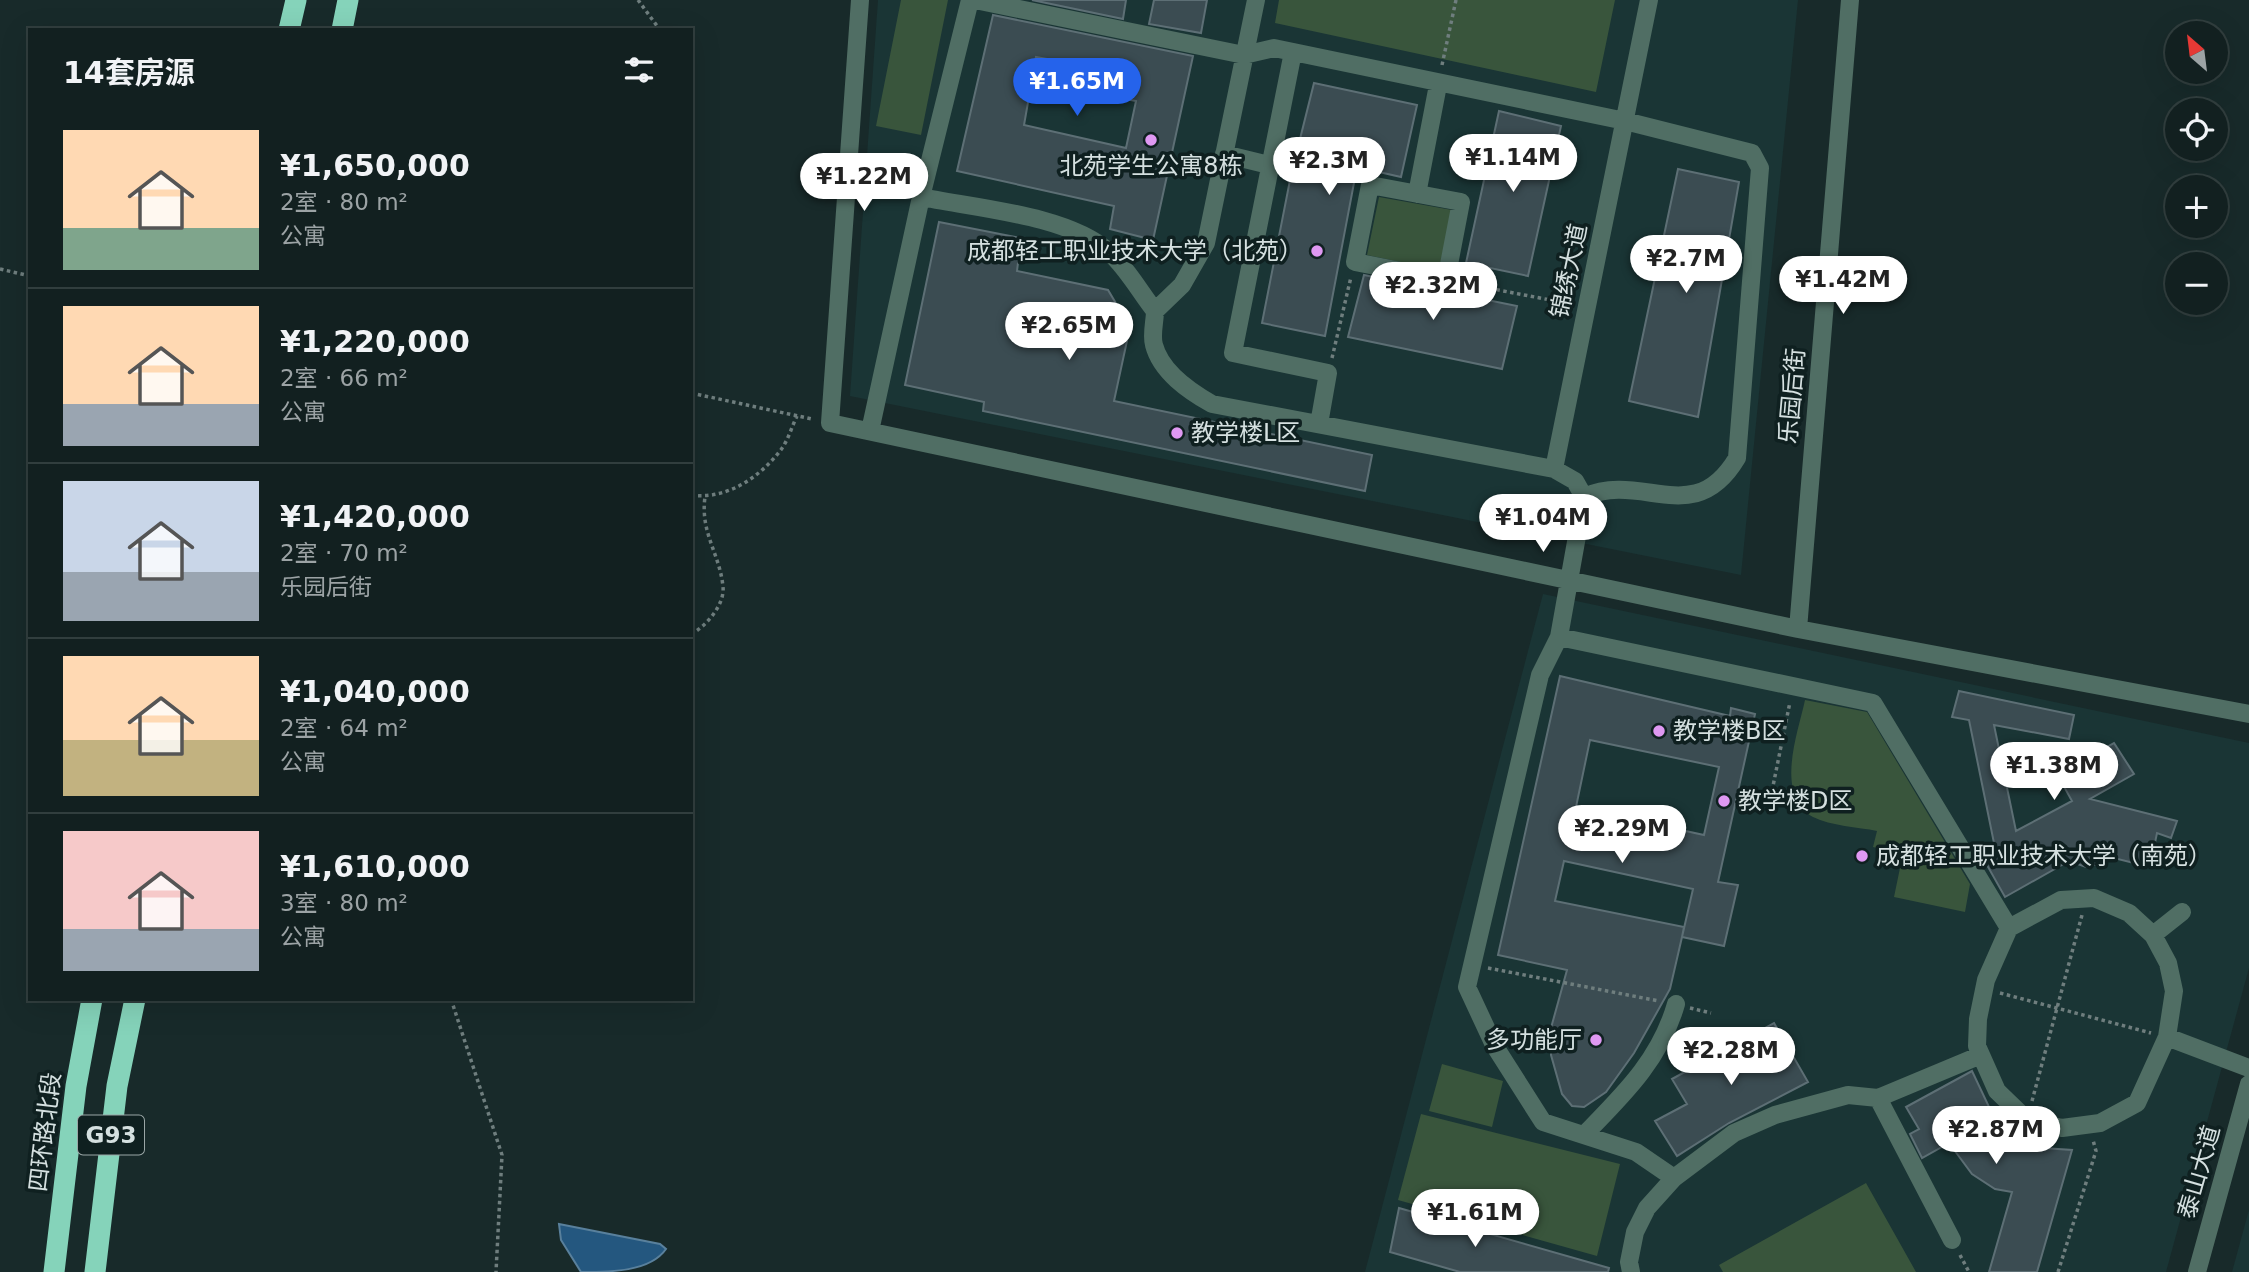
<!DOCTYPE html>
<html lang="zh">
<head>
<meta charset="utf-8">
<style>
  body { margin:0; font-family:"DejaVu Sans","Noto Sans SC",sans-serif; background:#1f2d2d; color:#f1f3f6; height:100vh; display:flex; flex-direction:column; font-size:26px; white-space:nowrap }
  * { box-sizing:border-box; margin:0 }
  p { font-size:23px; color:#9ca3a5 }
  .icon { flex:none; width:38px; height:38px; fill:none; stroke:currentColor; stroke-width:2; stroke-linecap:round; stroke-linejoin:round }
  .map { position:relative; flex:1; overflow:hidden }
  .drawer { position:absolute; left:28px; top:28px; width:665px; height:973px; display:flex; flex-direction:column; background:#122020; border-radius:0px; box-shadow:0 7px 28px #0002,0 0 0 2px #313e3e }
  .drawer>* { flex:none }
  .needle { width:46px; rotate:332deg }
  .tools { position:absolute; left:2165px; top:21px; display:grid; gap:14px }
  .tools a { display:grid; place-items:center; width:63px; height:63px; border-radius:50%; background:#122020; box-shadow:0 7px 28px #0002,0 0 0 2px #313e3e; font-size:35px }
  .price { position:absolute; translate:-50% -60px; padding:0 16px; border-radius:24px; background:#fff; color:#222; font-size:23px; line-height:46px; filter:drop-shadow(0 2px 4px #0008) }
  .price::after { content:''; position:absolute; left:50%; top:42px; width:21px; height:16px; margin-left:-10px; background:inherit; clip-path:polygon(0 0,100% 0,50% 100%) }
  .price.current { background:#2563eb; color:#fff }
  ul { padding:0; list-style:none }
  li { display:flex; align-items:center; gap:21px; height:175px; padding:0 35px }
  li+li { border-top:2px solid #313e3e }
  li span { display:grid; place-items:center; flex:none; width:196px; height:140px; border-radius:0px; color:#555 }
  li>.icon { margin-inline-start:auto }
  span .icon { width:84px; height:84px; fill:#fffc; stroke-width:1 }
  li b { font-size:30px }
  h2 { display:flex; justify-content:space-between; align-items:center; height:84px; padding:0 35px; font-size:30px }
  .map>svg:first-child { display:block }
  .built { fill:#1a3535 }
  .green { fill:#39553c }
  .water { fill:#24577f; stroke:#59809c; stroke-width:2 }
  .building { fill:#3b4c52; stroke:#5d6f75; stroke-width:2; fill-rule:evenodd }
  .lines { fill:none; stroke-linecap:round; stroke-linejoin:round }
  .path { stroke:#6f7e7e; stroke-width:3.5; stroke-dasharray:3.5 3.5; stroke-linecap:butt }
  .minor { stroke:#506e64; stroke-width:18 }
  .highway { stroke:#85d3ba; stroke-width:21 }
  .poi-dot { fill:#df98f2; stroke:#0f2020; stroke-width:2.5 }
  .labels { text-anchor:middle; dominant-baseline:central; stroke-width:7; stroke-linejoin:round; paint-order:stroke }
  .shield { fill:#0f2020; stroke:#9aa6a6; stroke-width:2 }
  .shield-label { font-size:23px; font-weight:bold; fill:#d5e0e0 }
  .poi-label { font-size:24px; fill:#d5e0e0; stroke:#0f2020; text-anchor:start }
  .street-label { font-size:24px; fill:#d5e0e0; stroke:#0f2020 }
</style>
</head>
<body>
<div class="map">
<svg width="2249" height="1272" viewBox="0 0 2249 1272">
  <rect width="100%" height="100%" fill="#182a2a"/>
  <!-- built -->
  <path class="built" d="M878 0H1798L1741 575 850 396Z
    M1543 594 2249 743V968L2166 1272H1365Z
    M2249 1210V1272H2232Z"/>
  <!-- green -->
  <path class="green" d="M901 0H948L921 135 876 126Z
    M1279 0H1615L1596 92 1275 23Z
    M1379 197 1452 210 1439 270 1367 255Z
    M1805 700 1867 712 1970 884 1965 912 1894 897 1900 868 1887 866 1890 851 1873 847 1877 831C1858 827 1831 826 1813 817 1774 795 1798 733 1805 700Z
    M1442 1064 1503 1081 1492 1127 1429 1111Z
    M1421 1114 1620 1164 1597 1256 1398 1200Z
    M1866 1183 1916 1272H1723L1719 1265Z"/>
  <!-- water -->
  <path class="water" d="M559 1224 660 1244 666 1249C650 1272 610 1272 581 1272L561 1240Z"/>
  <!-- building -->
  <path class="building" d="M1032 0H1126L1123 19Z
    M1154 0H1207L1201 33 1149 24Z
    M993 15 1193 56 1153 240 1110 229 1114 206 957 171ZM1036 57 1097 68 1093 93 1136 101 1126 148 1024 125Z
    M1314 83 1417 105 1401 177 1357 167 1325 336 1262 323 1291 175Z
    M1499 111 1561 126 1528 276 1466 263Z
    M1678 169 1739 182 1698 417 1629 401Z
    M939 222 1021 238 1017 271 1108 290 1130 327 1114 401 1372 455 1365 491 983 411 984 402 905 385Z
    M1364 275 1517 306 1502 369 1348 337Z
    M1560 676 1730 716 1731 708 1755 714 1718 882 1738 885 1724 946 1682 937 1670 989 1634 1053 1606 1092 1584 1107 1572 1106 1562 1094 1551 1055V1028L1567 970 1498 955ZM1590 740 1719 767 1704 835 1576 807ZM1564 861 1693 889 1682 937 1684 927 1555 901Z
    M1959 691 2074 715 2069 739 1994 725 2016 831 2072 801 2057 774 2114 743 2134 774 2090 799 2177 821 2171 838 2157 833 2150 867 2106 856 2098 864 2086 867 2069 861 2005 897 1979 851 1994 843 1969 720 1952 717Z
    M1774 1023 1808 1082 1729 1123 1677 1156 1655 1121 1687 1104 1672 1079Z
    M1972 1071 1989 1107 2016 1135 2043 1148 2072 1150 2037 1272H1989L2012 1192 1995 1189 1972 1174 1949 1143 1922 1158 1910 1134 1919 1129 1906 1107Z
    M1399 1208 1609 1268 1608 1272H1460L1390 1252Z"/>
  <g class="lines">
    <!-- path -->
    <path class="path" d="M638 0 660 30
      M1442 65 1456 0
      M1285 168 1353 181
      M0 269 30 276
      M1462 283 1571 304
      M1332 358 1351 277
      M691 393 812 419
      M691 495C726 500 759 478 780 451 788 441 792 426 797 416
      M691 634C706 627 725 604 723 587 720 554 700 533 705 497
      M1772 791 1790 702
      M1488 968 1659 1001
      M2000 993 2151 1033
      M451 999 502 1155 496 1272
      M1690 1008 1711 1013
      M2032 1101 2082 915
      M1960 1255 1969 1272
      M2058 1272 2096 1151 2093 1140"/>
    <!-- minor -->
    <path class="minor" d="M860 0 830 423 1798 629 2249 714
      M975 0 1244 55 1274 48 1625 121 1752 153 1760 168 1737 458C1694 530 1643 471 1584 497
      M1293 52 1233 353 1328 373 1319 424
      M1224 154 1269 165
      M1370 185 1461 202 1446 280 1355 262Z
      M1417 194 1438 85
      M921 197C975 208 1068 215 1109 252 1127 268 1140 292 1155 311 1155 321 1151 335 1154 345 1161 372 1189 391 1212 404L1554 469 1575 481 1584 497 1559 637 1540 675 1467 987 1494 1045 1543 1122 1636 1152 1674 1178
      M1155 311 1182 285 1206 243 1256 0
      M870 431 921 197 970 0
      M1554 469 1649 0
      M1798 629 1850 0
      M1559 637 1873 703 2009 928
      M2094 898 2129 913 2153 935 2168 963 2174 991 2167 1037 2137 1103 2100 1123 2062 1128 2027 1120 1997 1091 1977 1046 1978 1019 1986 980 2009 928 2061 900Z
      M2153 935 2182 912
      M2167 1037 2249 1068
      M1878 1098 1952 1240
      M1584 1135C1623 1095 1660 1060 1676 1004
      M1631 1272 1629 1262 1635 1232 1647 1208 1674 1178 1734 1133 1775 1115 1848 1095 1878 1098 1981 1055
      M2197 1272 2249 1084"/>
    <!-- highway -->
    <path class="highway" d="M289 30 296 0
      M342 30 348 0
      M54 1272 76 1086 92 999
      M95 1272 117 1086 135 999"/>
  </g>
  <!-- markers -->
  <g class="poi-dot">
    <circle cx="1151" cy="140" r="7"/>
    <circle cx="1317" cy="251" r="7"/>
    <circle cx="1177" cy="433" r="7"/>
    <circle cx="1659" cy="731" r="7"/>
    <circle cx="1724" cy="801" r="7"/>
    <circle cx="1862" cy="856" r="7"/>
    <circle cx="1596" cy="1040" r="7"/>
  </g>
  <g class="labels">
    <!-- shield labels -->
    <rect class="shield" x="78" y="1115.5" width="66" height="39" rx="5"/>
    <g class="shield-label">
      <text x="111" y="1135">G93</text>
    </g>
    <!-- poi labels -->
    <g class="poi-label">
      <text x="1151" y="166" text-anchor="middle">北苑学生公寓8栋</text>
      <text x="1303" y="251" text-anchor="end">成都轻工职业技术大学（北苑）</text>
      <text x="1191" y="433">教学楼L区</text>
      <text x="1673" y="731">教学楼B区</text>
      <text x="1738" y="801">教学楼D区</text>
      <text x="1876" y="856">成都轻工职业技术大学（南苑）</text>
      <text x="1582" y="1040" text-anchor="end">多功能厅</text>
    </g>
    <!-- street labels -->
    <g class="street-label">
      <text transform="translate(1569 271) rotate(-78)">锦绣大道</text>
      <text transform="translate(1792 396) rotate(-85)">乐园后街</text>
      <text transform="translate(45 1132) rotate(-83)">四环路北段</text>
      <text transform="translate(2199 1172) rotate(-74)">泰山大道</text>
    </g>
  </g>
</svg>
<div class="tools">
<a><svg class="needle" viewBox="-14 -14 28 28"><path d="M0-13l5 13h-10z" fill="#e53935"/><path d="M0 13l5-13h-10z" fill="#9ca3a5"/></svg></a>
<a><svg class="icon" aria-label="locate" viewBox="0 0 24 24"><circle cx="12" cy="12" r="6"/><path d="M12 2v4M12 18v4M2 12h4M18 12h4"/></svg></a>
<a>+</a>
<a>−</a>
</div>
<b class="price current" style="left:1077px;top:118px">¥1.65M</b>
<b class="price" style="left:1513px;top:194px">¥1.14M</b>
<b class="price" style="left:1329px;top:197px">¥2.3M</b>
<b class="price" style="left:864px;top:213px">¥1.22M</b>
<b class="price" style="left:1686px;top:295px">¥2.7M</b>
<b class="price" style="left:1843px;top:316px">¥1.42M</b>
<b class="price" style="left:1433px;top:322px">¥2.32M</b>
<b class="price" style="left:1069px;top:362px">¥2.65M</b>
<b class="price" style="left:1543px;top:554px">¥1.04M</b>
<b class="price" style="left:2054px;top:802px">¥1.38M</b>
<b class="price" style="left:1622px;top:865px">¥2.29M</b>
<b class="price" style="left:1731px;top:1087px">¥2.28M</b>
<b class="price" style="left:1996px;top:1166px">¥2.87M</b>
<b class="price" style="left:1475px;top:1249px">¥1.61M</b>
<section class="drawer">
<h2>14套房源<svg class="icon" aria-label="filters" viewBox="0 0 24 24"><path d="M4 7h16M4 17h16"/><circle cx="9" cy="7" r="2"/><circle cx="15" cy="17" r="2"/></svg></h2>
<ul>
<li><span style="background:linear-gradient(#ffd9b3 70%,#7fa58c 0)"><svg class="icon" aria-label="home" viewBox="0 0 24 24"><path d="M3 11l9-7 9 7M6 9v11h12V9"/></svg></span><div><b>¥1,650,000</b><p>2室 · 80 m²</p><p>公寓</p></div></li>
<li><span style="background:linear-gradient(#ffd9b3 70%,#9aa5b1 0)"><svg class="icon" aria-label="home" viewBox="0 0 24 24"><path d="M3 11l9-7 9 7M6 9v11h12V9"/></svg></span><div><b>¥1,220,000</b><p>2室 · 66 m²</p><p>公寓</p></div></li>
<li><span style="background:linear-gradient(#c9d6e8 65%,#9aa5b1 0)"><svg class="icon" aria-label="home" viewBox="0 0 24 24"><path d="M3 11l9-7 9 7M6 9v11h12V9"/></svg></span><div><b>¥1,420,000</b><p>2室 · 70 m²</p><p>乐园后街</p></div></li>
<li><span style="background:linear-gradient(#ffd9b3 60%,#c2b280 0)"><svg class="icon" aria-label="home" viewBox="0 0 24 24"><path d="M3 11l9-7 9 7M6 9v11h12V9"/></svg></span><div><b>¥1,040,000</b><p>2室 · 64 m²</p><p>公寓</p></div></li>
<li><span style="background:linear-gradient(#f6c9c9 70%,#9aa5b1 0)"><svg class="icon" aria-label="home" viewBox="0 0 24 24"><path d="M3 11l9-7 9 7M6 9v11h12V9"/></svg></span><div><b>¥1,610,000</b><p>3室 · 80 m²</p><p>公寓</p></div></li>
</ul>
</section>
</div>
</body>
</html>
